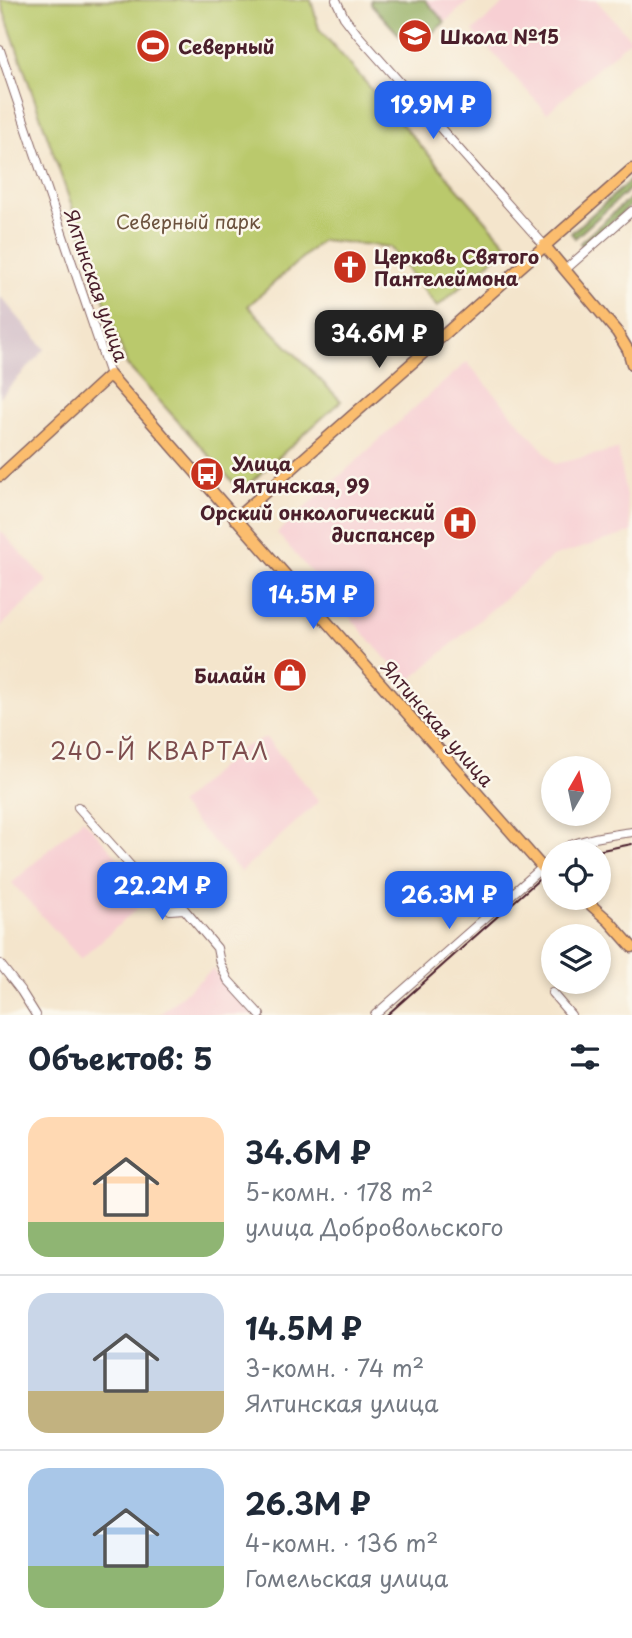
<!DOCTYPE html>
<html lang="ru">
<head>
<meta charset="utf-8">
<style>
  body { margin:0; font-family:"Playpen Sans",sans-serif; background:#f6f6f7; color:#1f2937; height:100vh; display:flex; flex-direction:column; font-size:26px; white-space:nowrap }
  * { box-sizing:border-box; margin:0 }
  p { font-size:23px; color:#747a83 }
  .icon { flex:none; width:38px; height:38px; fill:none; stroke:currentColor; stroke-width:2; stroke-linecap:round; stroke-linejoin:round }
  .map { position:relative; height:1015px; overflow:hidden }
  .panel { display:flex; flex-direction:column; background:#fff; flex:1 }
  .panel>* { flex:none }
  .needle { width:46px; rotate:9deg }
  .controls { position:absolute; left:541px; top:756px; display:grid; gap:14px }
  .controls a { display:grid; place-items:center; width:70px; height:70px; border-radius:50%; background:#fff; box-shadow:0 4px 10px #0003; font-size:35px }
  .price { position:absolute; translate:-50% -60px; padding:0 16px; border-radius:14px; background:#2563eb; color:#fff; font-size:23px; line-height:46px; filter:drop-shadow(0 2px 4px #0008) }
  .price::after { content:''; position:absolute; left:50%; top:42px; width:21px; height:16px; margin-left:-10px; background:inherit; clip-path:polygon(0 0,100% 0,50% 100%) }
  .price.active { background:#222; color:#fff }
  ul { padding:0; list-style:none }
  li { display:flex; align-items:center; gap:21px; height:175px; padding:0 28px }
  li+li { border-top:2px solid #e0e1e3 }
  li span { display:grid; place-items:center; flex:none; width:196px; height:140px; border-radius:21px; color:#555 }
  li>.icon { margin-inline-start:auto }
  span .icon { width:84px; height:84px; fill:#fffc; stroke-width:1 }
  li b { font-size:30px }
  h2 { display:flex; justify-content:space-between; align-items:center; height:84px; padding:0 28px; font-size:30px }
  .map>svg:first-child { display:block }
  .built { fill:#f7cfd3 }
  .industrial { fill:#d2bdc7 }
  .green { fill:#bac96c; stroke:#82744c; stroke-width:2 }
  .forest { fill:#93ad60; stroke:#6e6646; stroke-width:2 }
  .lines { fill:none; stroke-linecap:round; stroke-linejoin:round }
  .minor-casing { stroke:#866463; stroke-width:10 }
  .major-casing { stroke:#866463; stroke-width:13 }
  .minor { stroke:#fff; stroke-width:8 }
  .major { stroke:#fbbd6e; stroke-width:10 }
  .tram { stroke:#4a1f2b; stroke-width:2 }
  .labels { text-anchor:middle; dominant-baseline:central; stroke-width:5; stroke-linejoin:round; paint-order:stroke }
  .poi-label { font-size:19px; font-weight:bold; fill:#4a1f2b; stroke:#fbf7ec; text-anchor:start }
  .park-label { font-size:19px; fill:#6c523e; stroke:#fbf7ec }
  .street-label { font-size:19px; fill:#4a1f2b; stroke:#fbf7ec }
  .quarter-label { font-size:23px; letter-spacing:2px; fill:#7e4d4e; stroke:#fbf7ec }
</style>
</head>
<body>
<div class="map">
<svg width="632" height="1015" viewBox="0 0 632 1015">
  <rect width="100%" height="100%" fill="#fbf7ec"/>
  <filter id="ink" filterUnits="userSpaceOnUse"><feTurbulence type="fractalNoise" baseFrequency=".0143" numOctaves="2"/><feDisplacementMap in="SourceGraphic" scale="14" xChannelSelector="R" yChannelSelector="G"/><feConvolveMatrix kernelMatrix="1 2 1 2 8 2 1 2 1" color-interpolation-filters="sRGB"/></filter>
  <filter id="wash" filterUnits="userSpaceOnUse"><feTurbulence type="fractalNoise" baseFrequency=".00686" numOctaves="4" result="noise"/><feDisplacementMap in="SourceGraphic" scale="28" xChannelSelector="R" yChannelSelector="G"/><feGaussianBlur stdDeviation="1.57" result="paint"/><feColorMatrix in="noise" values="0 0 0 0 0 0 0 0 0 0 0 0 0 0 0 0 0 1.4 0 .05"/><feComposite in="paint" operator="in"/></filter>
  <g filter="url(#wash)">
    <rect width="100%" height="100%" fill="#f4e5cc"/>
    <!-- built -->
    <path class="built" d="M371 0H470L413 50 371 4Z
      M508 0H596L631 39 547 113 473 31Z
      M467 362 555 464 618 449 632 532 552 557 407 683 277 533 421 402Z
      M0 530 48 582 0 627Z
      M266 738 319 801 241 872 179 804 242 748Z
      M83 819 152 895 81 959 12 883Z
      M213 969 254 1015H159Z"/>
    <!-- industrial -->
    <path class="industrial" d="M0 296 45 349 0 397Z"/>
    <!-- green -->
    <path class="green" d="M0 0H311L319 29 508 246 437 307 390 247 322 240 248 306 341 401 241 491 127 365Z"/>
    <!-- forest -->
    <path class="forest" d="M371 0H425L445 22 413 50 371 4Z
      M632 179V187L575 238 571 233Z
      M632 196V204L584 247 580 243Z"/>
  </g>
  <g filter="url(#ink)">
    <g class="lines">
      <!-- minor casing -->
      <g class="minor-casing">
        <path id="minor" d="M336 0 344 17 357 34 544 245
          M0 50 110 375
          M566 269 632 211
          M78 807 170 910 184 909 217 948 220 963 228 980 260 1015
          M559 852C574 839 612 835 632 832
          M0 964 21 991 36 1015
          M552 993 571 1015
          M375 1015 553 858"/>
      </g>
      <!-- major casing -->
      <g class="major-casing">
        <path id="major" d="M544 245 617 332 628 350 632 364
          M0 476 110 375 542 867 553 875
          M235 519 632 169
          M583 898 609 921 632 947"/>
      </g>
      <!-- minor -->
      <use href="#minor" class="minor"/>
      <!-- major -->
      <use href="#major" class="major"/>
      <!-- tram -->
      <path class="tram" d="M592 852 632 844
        M387 1015 553 867"/>
    </g>
  </g>
  <!-- icons -->
  <defs>
    <g id="school-disc" transform="scale(1.75)"><circle r="9.5" fill="#c8321e" stroke="#fbf7ec"/><path d="M0-5L7-2L0 1L-7-2ZM-4 1L0 2.5L4 1V4Q0 6-4 4Z" fill="#fff"/></g>
    <g id="stadium-disc" transform="scale(1.75)"><circle r="9.5" fill="#c8321e" stroke="#fbf7ec"/><path d="M0-5a6.5 5 0 1 0 0 10a6.5 5 0 1 0 0-10ZM-3.5-1.8h7v3.6h-7Z" fill="#fff"/></g>
    <g id="church-disc" transform="scale(1.75)"><circle r="9.5" fill="#c8321e" stroke="#fbf7ec"/><path d="M-1.2-6h2.4v3.5h3.3v2.4h-3.3V6h-2.4V-.1h-3.3v-2.4h3.3Z" fill="#fff"/></g>
    <g id="bus-disc" transform="scale(1.75)"><circle r="9.5" fill="#c8321e" stroke="#fbf7ec"/><path d="M-5-6H5V4H4V6H2V4H-2V6H-4V4H-5ZM-3.5-4V0h7V-4ZM-3.5 1.2v1.5H-2V1.2ZM2 1.2v1.5H3.5V1.2Z" fill="#fff"/></g>
    <g id="hospital-disc" transform="scale(1.75)"><circle r="9.5" fill="#c8321e" stroke="#fbf7ec"/><path d="M-5-5h3v3.5h4V-5h3V5h-3V1.5h-4V5h-3Z" fill="#fff"/></g>
    <g id="shop-disc" transform="scale(1.75)"><circle r="9.5" fill="#c8321e" stroke="#fbf7ec"/><path d="M-5-2.5h2.3a2.7 3.5 0 0 1 5.4 0H5L5.5 6h-11ZM-1.5-2.5h3a1.5 2.3 0 0 0-3 0Z" fill="#fff"/></g>
  </defs>
  <g fill-rule="evenodd">
    <use href="#school-disc" x="415" y="36"/>
    <use href="#stadium-disc" x="153" y="46"/>
    <use href="#church-disc" x="350" y="267"/>
    <use href="#bus-disc" x="207" y="474"/>
    <use href="#hospital-disc" x="460" y="523"/>
    <use href="#shop-disc" x="290" y="675"/>
  </g>
  <g class="labels">
    <!-- poi labels -->
    <g class="poi-label">
      <text x="440" y="36">Школа №15</text>
      <text x="178" y="46">Северный</text>
      <text x="374" y="256">Церковь Святого<tspan x="374" dy="22">Пантелеймона</tspan></text>
      <text x="232" y="463">Улица<tspan x="232" dy="22">Ялтинская, 99</tspan></text>
      <text x="435" y="512" text-anchor="end">Орский онкологический<tspan x="435" dy="22">диспансер</tspan></text>
      <text x="266" y="675" text-anchor="end">Билайн</text>
    </g>
    <!-- park labels -->
    <g class="park-label">
      <text x="188" y="221">Северный парк</text>
    </g>
    <!-- street labels -->
    <g class="street-label">
      <text transform="translate(97 285) rotate(71)">Ялтинская улица</text>
      <text transform="translate(438 723) rotate(49)">Ялтинская улица</text>
    </g>
    <!-- quarter labels -->
    <g class="quarter-label">
      <text x="160" y="750">240-Й КВАРТАЛ</text>
    </g>
  </g>
</svg>
<div class="controls">
<a><svg class="needle" viewBox="-14 -14 28 28"><path d="M0-13l5 13h-10z" fill="#e53935"/><path d="M0 13l5-13h-10z" fill="#747a83"/></svg></a>
<a><svg class="icon" aria-label="locate" viewBox="0 0 24 24"><circle cx="12" cy="12" r="6"/><path d="M12 2v4M12 18v4M2 12h4M18 12h4"/></svg></a>
<a><svg class="icon" aria-label="layers" viewBox="0 0 24 24"><path d="M12 4l9 5-9 5-9-5zM3 14l9 5 9-5"/></svg></a>
</div>
<b class="price" style="left:433px;top:141px">19.9M ₽</b>
<b class="price active" style="left:379px;top:370px">34.6M ₽</b>
<b class="price" style="left:313px;top:631px">14.5M ₽</b>
<b class="price" style="left:162px;top:922px">22.2M ₽</b>
<b class="price" style="left:449px;top:931px">26.3M ₽</b>
</div>
<section class="panel">
<h2>Объектов: 5<svg class="icon" aria-label="filters" viewBox="0 0 24 24"><path d="M4 7h16M4 17h16"/><circle cx="9" cy="7" r="2"/><circle cx="15" cy="17" r="2"/></svg></h2>
<ul>
<li><span style="background:linear-gradient(#ffd9b3 75%,#8fb573 0)"><svg class="icon" aria-label="home" viewBox="0 0 24 24"><path d="M3 11l9-7 9 7M6 9v11h12V9"/></svg></span><div><b>34.6M ₽</b><p>5-комн. · 178 m²</p><p>улица Добровольского</p></div></li>
<li><span style="background:linear-gradient(#c9d6e8 70%,#c2b280 0)"><svg class="icon" aria-label="home" viewBox="0 0 24 24"><path d="M3 11l9-7 9 7M6 9v11h12V9"/></svg></span><div><b>14.5M ₽</b><p>3-комн. · 74 m²</p><p>Ялтинская улица</p></div></li>
<li><span style="background:linear-gradient(#a9c7e8 70%,#8fb573 0)"><svg class="icon" aria-label="home" viewBox="0 0 24 24"><path d="M3 11l9-7 9 7M6 9v11h12V9"/></svg></span><div><b>26.3M ₽</b><p>4-комн. · 136 m²</p><p>Гомельская улица</p></div></li>
</ul>
</section>
</body>
</html>
